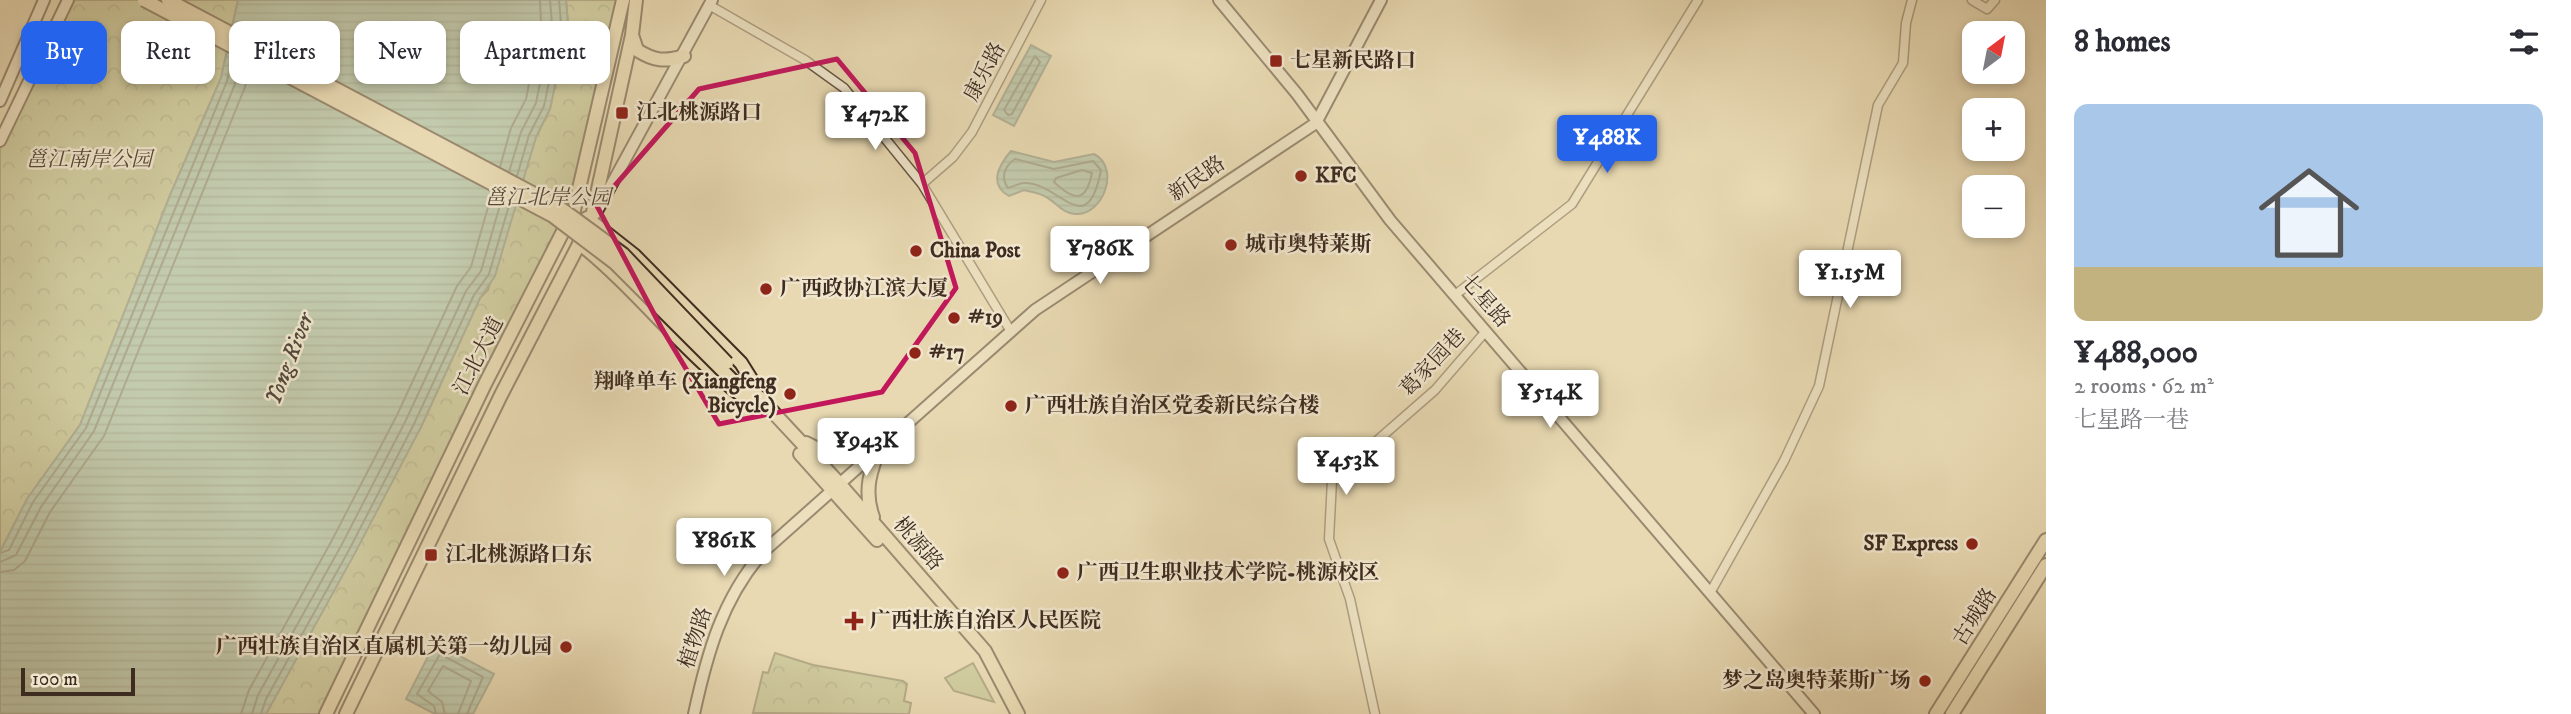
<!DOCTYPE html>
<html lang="en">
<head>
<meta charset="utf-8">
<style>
  body { margin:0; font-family:"IM FELL DW Pica","Noto Serif SC",serif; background:#f2f2f3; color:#2b2b33; height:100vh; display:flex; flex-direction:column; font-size:26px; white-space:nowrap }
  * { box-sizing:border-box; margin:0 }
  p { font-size:23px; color:#7c7c81 }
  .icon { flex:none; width:38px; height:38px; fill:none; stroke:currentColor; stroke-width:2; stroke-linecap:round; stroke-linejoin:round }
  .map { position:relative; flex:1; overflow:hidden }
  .drawer { display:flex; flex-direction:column; background:#fff; width:525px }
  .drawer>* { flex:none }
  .guide { position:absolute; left:21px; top:21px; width:665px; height:63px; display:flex; gap:14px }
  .needle { width:46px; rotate:32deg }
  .fabs { position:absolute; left:1962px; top:21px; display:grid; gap:14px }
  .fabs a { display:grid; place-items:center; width:63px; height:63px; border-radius:14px; background:#fff; box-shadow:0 4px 10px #0003; font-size:35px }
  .scale { position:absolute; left:21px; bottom:18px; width:114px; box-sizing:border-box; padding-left:7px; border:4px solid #3f2c20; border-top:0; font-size:19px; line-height:24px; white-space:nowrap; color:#3f2c20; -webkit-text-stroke:5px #f0e6cd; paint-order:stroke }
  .price { position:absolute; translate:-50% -60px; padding:0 16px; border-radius:7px; background:#fff; color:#222; font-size:23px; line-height:46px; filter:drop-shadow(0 2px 4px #0008) }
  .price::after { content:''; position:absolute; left:50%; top:42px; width:21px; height:16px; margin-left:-10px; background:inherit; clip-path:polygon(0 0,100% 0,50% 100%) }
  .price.active { background:#2563eb; color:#fff }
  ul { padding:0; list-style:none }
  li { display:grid; align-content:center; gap:14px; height:371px; padding:0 28px }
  li span { display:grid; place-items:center; height:217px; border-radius:14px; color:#555 }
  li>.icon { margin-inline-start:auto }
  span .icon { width:126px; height:126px; fill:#fffc; stroke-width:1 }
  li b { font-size:30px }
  h2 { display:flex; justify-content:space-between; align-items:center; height:84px; padding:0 28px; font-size:30px }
  .tag { padding:0 24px; border-radius:14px; background:#fff; box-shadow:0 4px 10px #0003; font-size:24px; line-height:63px }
  .tag.active { background:#2563eb; color:#fff }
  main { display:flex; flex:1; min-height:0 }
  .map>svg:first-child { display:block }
  .park { fill:url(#park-crowns); stroke:#7a7656; stroke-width:2 }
  .garden { fill:#b6bf8c; stroke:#7a7656; stroke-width:2 }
  .water { fill:url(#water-rules); stroke:#748172; stroke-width:2 }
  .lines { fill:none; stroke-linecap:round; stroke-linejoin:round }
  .shore { stroke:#6c7364; stroke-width:2 }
  .street-casing { stroke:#695744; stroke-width:11 }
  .secondary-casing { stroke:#3f2c20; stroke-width:14 }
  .primary-casing { stroke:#3f2c20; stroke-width:16 }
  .street { stroke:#f0e6cd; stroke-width:8 }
  .secondary { stroke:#f0e6cd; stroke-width:10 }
  .primary { stroke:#e8d9b2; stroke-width:12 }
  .primary-bridge-casing { stroke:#3f2c20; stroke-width:16; stroke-linecap:butt }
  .primary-bridge { stroke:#e8d9b2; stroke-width:12 }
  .marked { fill:none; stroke:#c2185b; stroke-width:5; stroke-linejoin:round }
  .poi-dot { fill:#8f2418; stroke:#f0e6cd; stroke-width:2.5 }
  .labels { text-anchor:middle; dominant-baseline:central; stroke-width:5; stroke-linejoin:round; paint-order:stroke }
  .poi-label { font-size:21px; font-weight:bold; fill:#3f2c20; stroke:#f0e6cd; text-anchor:start }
  .street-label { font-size:21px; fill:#3f2c20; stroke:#f0e6cd }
  .park-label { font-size:21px; font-style:italic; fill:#574936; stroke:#f0e6cd }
  .water-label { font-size:23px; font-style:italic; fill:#51483b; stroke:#f0e6cd }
</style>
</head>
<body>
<main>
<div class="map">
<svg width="2046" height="714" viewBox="0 0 2046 714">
  <defs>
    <pattern id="park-crowns" width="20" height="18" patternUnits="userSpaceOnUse" patternTransform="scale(1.75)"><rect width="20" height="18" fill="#b6bf8c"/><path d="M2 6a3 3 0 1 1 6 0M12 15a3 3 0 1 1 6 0" fill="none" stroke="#959b72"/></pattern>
    <pattern id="water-rules" width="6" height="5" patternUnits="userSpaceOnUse" patternTransform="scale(1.75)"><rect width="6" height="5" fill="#98baa8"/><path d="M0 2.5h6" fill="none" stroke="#7d9788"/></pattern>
  </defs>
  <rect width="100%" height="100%" fill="#e8d9b2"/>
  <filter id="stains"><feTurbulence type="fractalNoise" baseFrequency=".00286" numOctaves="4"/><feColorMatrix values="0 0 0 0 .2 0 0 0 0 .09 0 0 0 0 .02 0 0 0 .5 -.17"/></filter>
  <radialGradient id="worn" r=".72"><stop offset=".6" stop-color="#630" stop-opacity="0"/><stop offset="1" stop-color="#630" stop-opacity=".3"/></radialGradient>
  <!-- park -->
  <path class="park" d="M68 0H238L221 78 171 193 80 425 27 499 0 552V141Z
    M566 0H623L574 210 326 714H266L421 427 480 298 488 290 536 137 550 109 568 24Z
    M775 653 813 665 903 681 907 684 904 701 911 703 909 714 753 713 763 672 768 673Z"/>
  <!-- garden -->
  <path class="garden" d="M973 663 994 702 954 691 945 678Z"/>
  <!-- water -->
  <path class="water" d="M238 0H566L568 24 550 109 536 137 495 276 480 298 421 427 355 553 266 714H0V552L27 499 80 425 171 193 221 78Z
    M1031 45 1051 56 1014 126 993 115Z
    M1011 151 1054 162 1094 154C1121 168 1103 216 1075 214 1062 213 1056 202 1046 197 1040 193 1031 192 1024 190L1009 196C988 184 999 165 1011 151Z
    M435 643 494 674 473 714H435L406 699Z"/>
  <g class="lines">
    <!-- shore -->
    <path class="shore" d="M1035 56 1040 62 1012 114 1008 115 1004 110Z
      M1015 159 1054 169 1093 161 1101 170C1087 243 1060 182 1024 183 1019 183 1013 187 1008 188 1000 177 1005 166 1015 159Z
      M500 167 511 128 526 99 541 23 540 0
      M1082 170 1092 173C1086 203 1074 201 1054 182L1056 178Z
      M509 172 521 132 536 103 552 24 550 0
      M517 176 529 135 544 106 561 24 559 0
      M0 553 9 550 33 502 86 428 227 81 233 56
      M0 562 16 555 41 507 94 431 235 84 241 60
      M0 572 14 570 25 561 50 512 104 436 245 87 251 65
      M241 714 249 690 331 542 397 415 457 286 471 267 492 193
      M252 714 258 695 341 546 406 420 466 291 481 271 502 198
      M261 714 266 699 349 550 414 424 474 295 489 274 510 202
      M436 714 434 706 417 694 440 654 483 677 467 714
      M445 714 442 702 428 691 443 666 471 681 458 714"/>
    <!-- street casing -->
    <g class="street-casing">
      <path id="street" d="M1972 0 1987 9 1995 0
        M709 5 805 60 844 88 922 184 1010 330
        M922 184 953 157 972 132 1041 0
        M1455 295 1572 204 1698 0
        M1710 593 1784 461 1819 386 1878 105 1903 63 1906 23 1912 0
        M1375 714 1350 599 1329 539 1332 480 1435 390 1486 331"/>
    </g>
    <!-- secondary casing -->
    <g class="secondary-casing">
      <path id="secondary" d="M1219 0 1297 94 1390 220 1814 714
        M0 101 44 0
        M0 141 68 0
        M596 213 712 0
        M694 714C707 654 722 599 763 552L1035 310 1316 123 1381 0"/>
    </g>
    <!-- primary casing -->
    <g class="primary-casing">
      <path id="primary" d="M632 35 637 50C654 61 665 62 684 56
        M587 218 634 255 741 363 756 387
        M579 243C642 293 690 362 757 406
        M744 381 838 482 985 651 1018 714
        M806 443C834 459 852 456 881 444
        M800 454 877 540
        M873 517C863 490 871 469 881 444
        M326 714 485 384 574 210 623 0
        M346 714 501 395 591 221 632 35 636 0
        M1936 714 2046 540
        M1952 714 2046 565"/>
    </g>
    <!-- street -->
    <use href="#street" class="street"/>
    <!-- secondary -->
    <use href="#secondary" class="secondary"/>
    <!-- primary -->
    <use href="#primary" class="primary"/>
    <!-- primary-bridge casing -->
    <g class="primary-bridge-casing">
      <path id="primary-bridge" d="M144 0 553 216 615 263 738 386
        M168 0 559 207 623 254 727 363"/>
    </g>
    <!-- primary-bridge -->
    <use href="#primary-bridge" class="primary-bridge"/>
  </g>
  <!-- marked area -->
  <path d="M0 0H2046V714H0ZM837 59 915 153 956 288 882 392 719 424 661 327 597 206 699 89Z" fill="#e8d9b2" fill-opacity=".55" fill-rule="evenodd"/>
  <path class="marked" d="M837 59 915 153 956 288 882 392 719 424 661 327 597 206 699 89Z"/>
  <!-- markers -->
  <g class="poi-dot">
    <rect x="1269" y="54" width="14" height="14" rx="3.5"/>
    <rect x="615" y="106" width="14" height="14" rx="3.5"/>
    <circle cx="1301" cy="176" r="7"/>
    <circle cx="1231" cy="245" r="7"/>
    <circle cx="916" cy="251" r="7"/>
    <circle cx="766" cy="289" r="7"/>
    <circle cx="954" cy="318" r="7"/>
    <circle cx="915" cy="353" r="7"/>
    <circle cx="790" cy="394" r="7"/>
    <circle cx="1011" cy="406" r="7"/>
    <circle cx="1972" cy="544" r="7"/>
    <rect x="424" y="548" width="14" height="14" rx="3.5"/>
    <circle cx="1063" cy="573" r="7"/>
    <path d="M850.5 610.5h7v7h7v7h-7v7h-7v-7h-7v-7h7z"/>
    <circle cx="566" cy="647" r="7"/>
    <circle cx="1925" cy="681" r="7"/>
  </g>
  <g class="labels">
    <!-- poi labels -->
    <g class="poi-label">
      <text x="1290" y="61">七星新民路口</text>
      <text x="636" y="113">江北桃源路口</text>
      <text x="1315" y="176">KFC</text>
      <text x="1245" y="245">城市奥特莱斯</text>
      <text x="930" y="251">China Post</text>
      <text x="780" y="289">广西政协江滨大厦</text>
      <text x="968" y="318">#19</text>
      <text x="929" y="353">#17</text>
      <text x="776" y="382" text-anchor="end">翔峰单车 (Xiangfeng<tspan x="776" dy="24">Bicycle)</tspan></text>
      <text x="1025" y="406">广西壮族自治区党委新民综合楼</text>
      <text x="1958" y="544" text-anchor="end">SF Express</text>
      <text x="445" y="555">江北桃源路口东</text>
      <text x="1077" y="573">广西卫生职业技术学院-桃源校区</text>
      <text x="870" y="621">广西壮族自治区人民医院</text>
      <text x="552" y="647" text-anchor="end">广西壮族自治区直属机关第一幼儿园</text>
      <text x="1911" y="681" text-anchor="end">梦之岛奥特莱斯广场</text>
    </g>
    <!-- street labels -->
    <g class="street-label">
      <text transform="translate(985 72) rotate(-62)">康乐路</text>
      <text transform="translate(1197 179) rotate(-34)">新民路</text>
      <text transform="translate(1485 301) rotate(49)">七星路</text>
      <text transform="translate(479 356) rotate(-63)">江北大道</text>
      <text transform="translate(1433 363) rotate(-47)">葛家园巷</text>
      <text transform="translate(918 544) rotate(49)">桃源路</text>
      <text transform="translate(1975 617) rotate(-58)">古城路</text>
      <text transform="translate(696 638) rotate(-72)">植物路</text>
    </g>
    <!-- park labels -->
    <g class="park-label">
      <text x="89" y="160">邕江南岸公园</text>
      <text x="548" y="198">邕江北岸公园</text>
    </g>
    <!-- water labels -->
    <g class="water-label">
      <text transform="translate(290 359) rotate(-69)">Yong River</text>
    </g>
  </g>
  <rect width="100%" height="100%" filter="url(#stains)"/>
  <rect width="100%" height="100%" fill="url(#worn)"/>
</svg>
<div class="fabs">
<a><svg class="needle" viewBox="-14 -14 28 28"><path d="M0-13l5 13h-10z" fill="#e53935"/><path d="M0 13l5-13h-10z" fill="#7c7c81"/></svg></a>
<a>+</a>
<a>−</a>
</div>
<div class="scale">100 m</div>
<b class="price" style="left:875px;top:152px">¥472K</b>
<b class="price active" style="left:1607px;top:175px">¥488K</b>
<b class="price" style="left:1100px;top:286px">¥786K</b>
<b class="price" style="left:1850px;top:310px">¥1.15M</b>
<b class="price" style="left:1550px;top:430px">¥514K</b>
<b class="price" style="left:866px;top:478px">¥943K</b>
<b class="price" style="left:1346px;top:497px">¥453K</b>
<b class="price" style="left:724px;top:578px">¥861K</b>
<div class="guide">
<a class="tag active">Buy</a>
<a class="tag">Rent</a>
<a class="tag">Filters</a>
<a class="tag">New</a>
<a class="tag">Apartment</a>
</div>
</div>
<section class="drawer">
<h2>8 homes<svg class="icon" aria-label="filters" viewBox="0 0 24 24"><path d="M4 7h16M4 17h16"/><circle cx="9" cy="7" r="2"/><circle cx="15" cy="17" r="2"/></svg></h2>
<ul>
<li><span style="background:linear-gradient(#a9c7e8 75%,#c2b280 0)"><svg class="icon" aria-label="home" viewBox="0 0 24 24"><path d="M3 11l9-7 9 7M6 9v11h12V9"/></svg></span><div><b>¥488,000</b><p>2 rooms · 62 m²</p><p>七星路一巷</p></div></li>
</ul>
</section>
</main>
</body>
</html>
